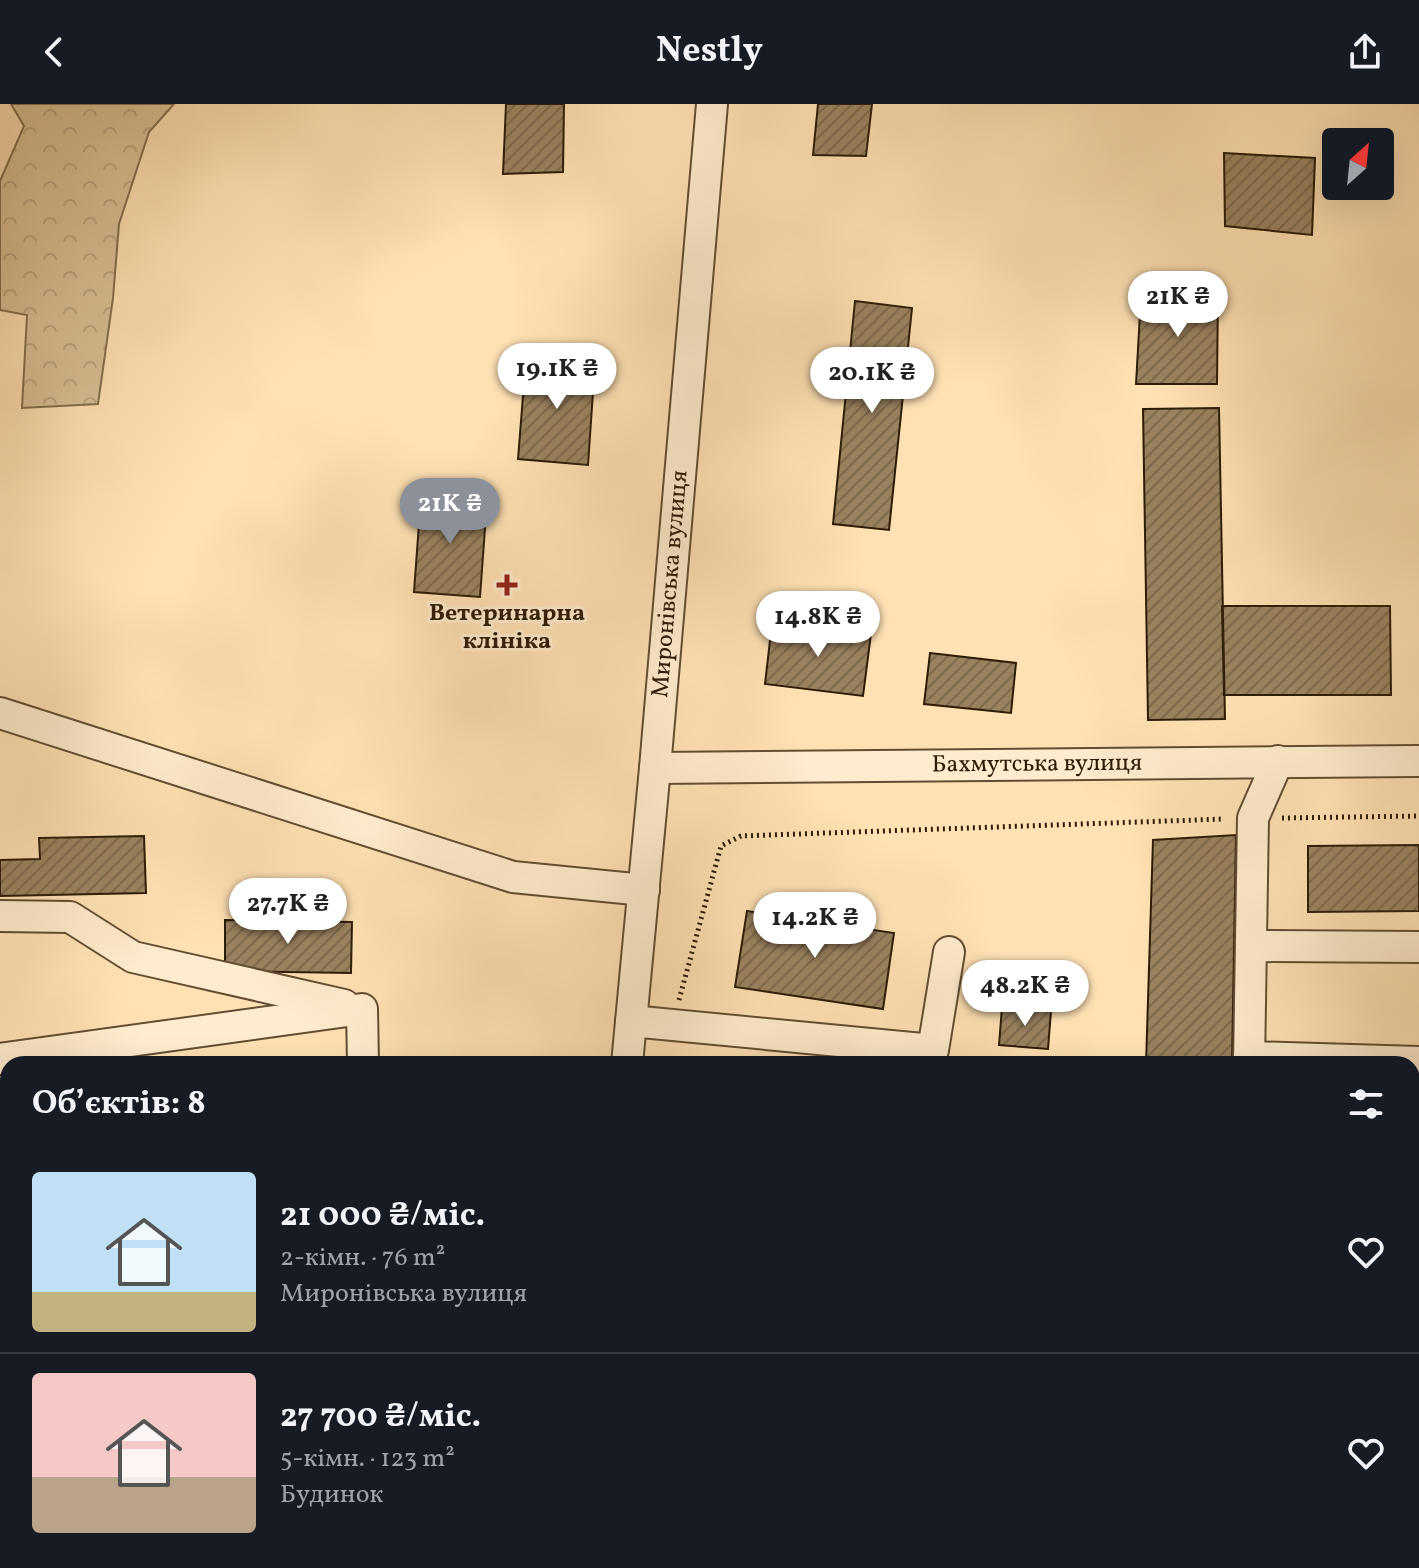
<!DOCTYPE html>
<html lang="uk">
<head>
<meta charset="utf-8">
<style>
  body { margin:0; font-family:Vollkorn,serif; background:#20242c; color:#f1f3f6; height:100vh; display:flex; flex-direction:column; font-size:30px; white-space:nowrap }
  * { box-sizing:border-box; margin:0 }
  p { font-size:26px; color:#9ea1a6 }
  .icon { flex:none; width:44px; height:44px; fill:none; stroke:currentColor; stroke-width:2; stroke-linecap:round; stroke-linejoin:round }
  .map { position:relative; flex:1; overflow:hidden }
  .sheet { position:absolute; left:0px; top:952px; width:1420px; height:512px; display:flex; flex-direction:column; background:#171b24; border-radius:24px 24px 0 0; box-shadow:0 8px 32px #0002 }
  .sheet>* { flex:none }
  .needle { width:52px; rotate:27deg }
  .controls { position:absolute; left:1322px; top:24px; display:grid; gap:16px }
  .controls a { display:grid; place-items:center; width:72px; height:72px; border-radius:8px; background:#171b24; box-shadow:0 8px 32px #0002; font-size:40px }
  .price { position:absolute; translate:-50% -68px; padding:0 18px; border-radius:28px; background:#fff; color:#222; font-size:26px; line-height:52px; filter:drop-shadow(0 2px 4px #0008) }
  .price::after { content:''; position:absolute; left:50%; top:48px; width:24px; height:18px; margin-left:-12px; background:inherit; clip-path:polygon(0 0,100% 0,50% 100%) }
  .price.active { background:#8c9099; color:#fff }
  ul { padding:0; list-style:none }
  li { display:flex; align-items:center; gap:24px; height:200px; padding:0 32px }
  li+li { border-top:2px solid #363941 }
  li span { display:grid; place-items:center; flex:none; width:224px; height:160px; border-radius:8px; color:#555 }
  li>.icon { margin-inline-start:auto }
  span .icon { width:96px; height:96px; fill:#fffc; stroke-width:1 }
  li b { font-size:34px }
  h2 { display:flex; justify-content:space-between; align-items:center; height:96px; padding:0 32px; font-size:34px }
  header { display:flex; justify-content:space-between; align-items:center; height:104px; padding:0 32px; background:#171b24; font-size:36px; font-weight:700 }
  .map>svg:first-child { display:block }
  .forest { fill:url(#forest-crowns); stroke:#846e4e; stroke-width:2 }
  .building { fill:url(#building-hatch); stroke:#2d1c06; stroke-width:2 }
  .lines { fill:none; stroke-linecap:round; stroke-linejoin:round }
  .minor-casing { stroke:#624d32; stroke-width:34 }
  .path { stroke:#2d1c06; stroke-width:5; stroke-dasharray:2 4; stroke-linecap:butt }
  .minor { stroke:#ffecce; stroke-width:30 }
  .poi-dot { fill:#8f2418; stroke:#ffecce; stroke-width:3 }
  .labels { text-anchor:middle; dominant-baseline:central; stroke-width:6; stroke-linejoin:round; paint-order:stroke }
  .street-label { font-size:24px; fill:#2d1c06; stroke:#ffecce }
  .poi-label { font-size:24px; font-weight:bold; fill:#2d1c06; stroke:#ffecce }
</style>
</head>
<body>
<header><svg class="icon" aria-label="back" viewBox="0 0 24 24"><path d="M15 5l-7 7 7 7"/></svg>Nestly<svg class="icon" aria-label="share" viewBox="0 0 24 24"><path d="M12 15V3M7 8l5-5 5 5M5 13v7h14v-7"/></svg></header>
<div class="map">
<svg width="1419" height="1464" viewBox="0 0 1419 1464">
  <defs>
    <pattern id="forest-crowns" width="20" height="18" patternUnits="userSpaceOnUse" patternTransform="scale(2)"><rect width="20" height="18" fill="#dbc096"/><path d="M2 6a3 3 0 1 1 6 0M12 15a3 3 0 1 1 6 0" fill="none" stroke="#bca480"/></pattern>
    <pattern id="building-hatch" width="6" height="6" patternUnits="userSpaceOnUse" patternTransform="scale(2)"><rect width="6" height="6" fill="#9a8260"/><path d="M-1 1l2-2M0 6l6-6M5 7l2-2" fill="none" stroke="#7e6a4d"/></pattern>
  </defs>
  <rect width="100%" height="100%" fill="#ffe1b4"/>
  <filter id="stains"><feTurbulence type="fractalNoise" baseFrequency=".0025" numOctaves="4"/><feColorMatrix values="0 0 0 0 .2 0 0 0 0 .09 0 0 0 0 .02 0 0 0 .5 -.17"/></filter>
  <radialGradient id="worn" r=".72"><stop offset=".6" stop-color="#630" stop-opacity="0"/><stop offset="1" stop-color="#630" stop-opacity=".3"/></radialGradient>
  <!-- forest -->
  <path class="forest" d="M11 0H174L149 28 119 120 113 194 98 300 22 304 27 211 0 206V77L24 22Z"/>
  <!-- building -->
  <path class="building" d="M506 0H564L563 68 503 70Z
    M818 0H872L866 52 813 51Z
    M1224 49 1315 54 1312 131 1225 122Z
    M1218 188 1217 280H1136L1141 192Z
    M855 197 912 204 889 426 833 420Z
    M526 254 595 259 588 361 518 355Z
    M1219 304 1225 615 1148 616 1143 305Z
    M421 392 487 397 480 493 414 488Z
    M1222 502H1390L1391 591H1224Z
    M772 519 871 530 863 592 765 580Z
    M930 549 1016 559 1011 609 924 600Z
    M1236 731 1232 960H1146L1153 736Z
    M144 732 146 789 0 792V756L40 755 39 734Z
    M1419 741V807L1308 808V742Z
    M747 807 894 829 883 905 735 883Z
    M225 816 352 818 351 869 225 867Z
    M1002 903 1051 907 1048 945 999 941Z
    M1412 968H1419V1033H1412Z
    M8 977V1029H0V978Z
    M1412 1410H1419V1464H1302V1456H1412Z
    M355 1456H427V1464H354Z
    M1133 1456H1225V1464H1132Z"/>
  <g class="lines">
    <!-- minor casing -->
    <g class="minor-casing">
      <g id="minor">
        <path d="M0 609 513 773 644 786"/>
        <path id="s1" d="M655 664 1419 657"/>
        <path d="M0 812 70 813 133 853 344 901"/>
        <path d="M1251 842 1419 843"/>
        <path d="M631 917 933 946 949 848"/>
        <path d="M1249 953 1419 958"/>
        <path d="M0 955 362 905 363 960"/>
        <path id="s2" d="M627 960 655 664 712 0"/>
        <path d="M1249 960 1253 714 1278 657"/>
        <path d="M0 1323H8"/>
        <path d="M250 1464V1456"/>
        <path d="M582 1464 583 1456"/>
        <path d="M1106 1464V1456"/>
        <path d="M1246 1464 1248 1456"/>
      </g>
    </g>
    <!-- path -->
    <path class="path" d="M1282 714 1419 712
      M679 896 721 742 741 732 1224 715
      M437 1464 438 1456"/>
    <!-- minor -->
    <use href="#minor" class="minor"/>
  </g>
  <!-- markers -->
  <path class="poi-dot" d="M503 469h8v8h8v8h-8v8h-8v-8h-8v-8h8z"/>
  <g class="labels">
    <!-- street labels -->
    <g class="street-label">
      <text stroke="none"><textPath href="#s2" startOffset="482">Миронівська вулиця</textPath></text>
      <text stroke="none"><textPath href="#s1" startOffset="382">Бахмутська вулиця</textPath></text>
    </g>
    <!-- poi labels -->
    <g class="poi-label">
      <text x="507" y="510">Ветеринарна<tspan x="507" dy="28">клініка</tspan></text>
    </g>
  </g>
  <rect width="100%" height="100%" filter="url(#stains)"/>
  <rect width="100%" height="100%" fill="url(#worn)"/>
</svg>
<div class="controls">
<a><svg class="needle" viewBox="-14 -14 28 28"><path d="M0-13l5 13h-10z" fill="#e53935"/><path d="M0 13l5-13h-10z" fill="#9ea1a6"/></svg></a>
</div>
<b class="price" style="left:1178px;top:235px">21K ₴</b>
<b class="price" style="left:557px;top:307px">19.1K ₴</b>
<b class="price" style="left:872px;top:311px">20.1K ₴</b>
<b class="price active" style="left:450px;top:442px">21K ₴</b>
<b class="price" style="left:818px;top:555px">14.8K ₴</b>
<b class="price" style="left:288px;top:842px">27.7K ₴</b>
<b class="price" style="left:815px;top:856px">14.2K ₴</b>
<b class="price" style="left:1025px;top:924px">48.2K ₴</b>
<section class="sheet">
<h2>Об’єктів: 8<svg class="icon" aria-label="filters" viewBox="0 0 24 24"><path d="M4 7h16M4 17h16"/><circle cx="9" cy="7" r="2"/><circle cx="15" cy="17" r="2"/></svg></h2>
<ul>
<li><span style="background:linear-gradient(#bfe0f5 75%,#c2b280 0)"><svg class="icon" aria-label="home" viewBox="0 0 24 24"><path d="M3 11l9-7 9 7M6 9v11h12V9"/></svg></span><div><b>21 000 ₴/міс.</b><p>2-кімн. · 76 m²</p><p>Миронівська вулиця</p></div><svg class="icon" aria-label="heart" viewBox="0 0 24 24"><path d="M12 20l-8-8c-3-5 5-10 8-4 3-6 11-1 8 4z"/></svg></li>
<li><span style="background:linear-gradient(#f6c9c9 65%,#b9a48a 0)"><svg class="icon" aria-label="home" viewBox="0 0 24 24"><path d="M3 11l9-7 9 7M6 9v11h12V9"/></svg></span><div><b>27 700 ₴/міс.</b><p>5-кімн. · 123 m²</p><p>Будинок</p></div><svg class="icon" aria-label="heart" viewBox="0 0 24 24"><path d="M12 20l-8-8c-3-5 5-10 8-4 3-6 11-1 8 4z"/></svg></li>
</ul>
</section>
</div>
</body>
</html>
